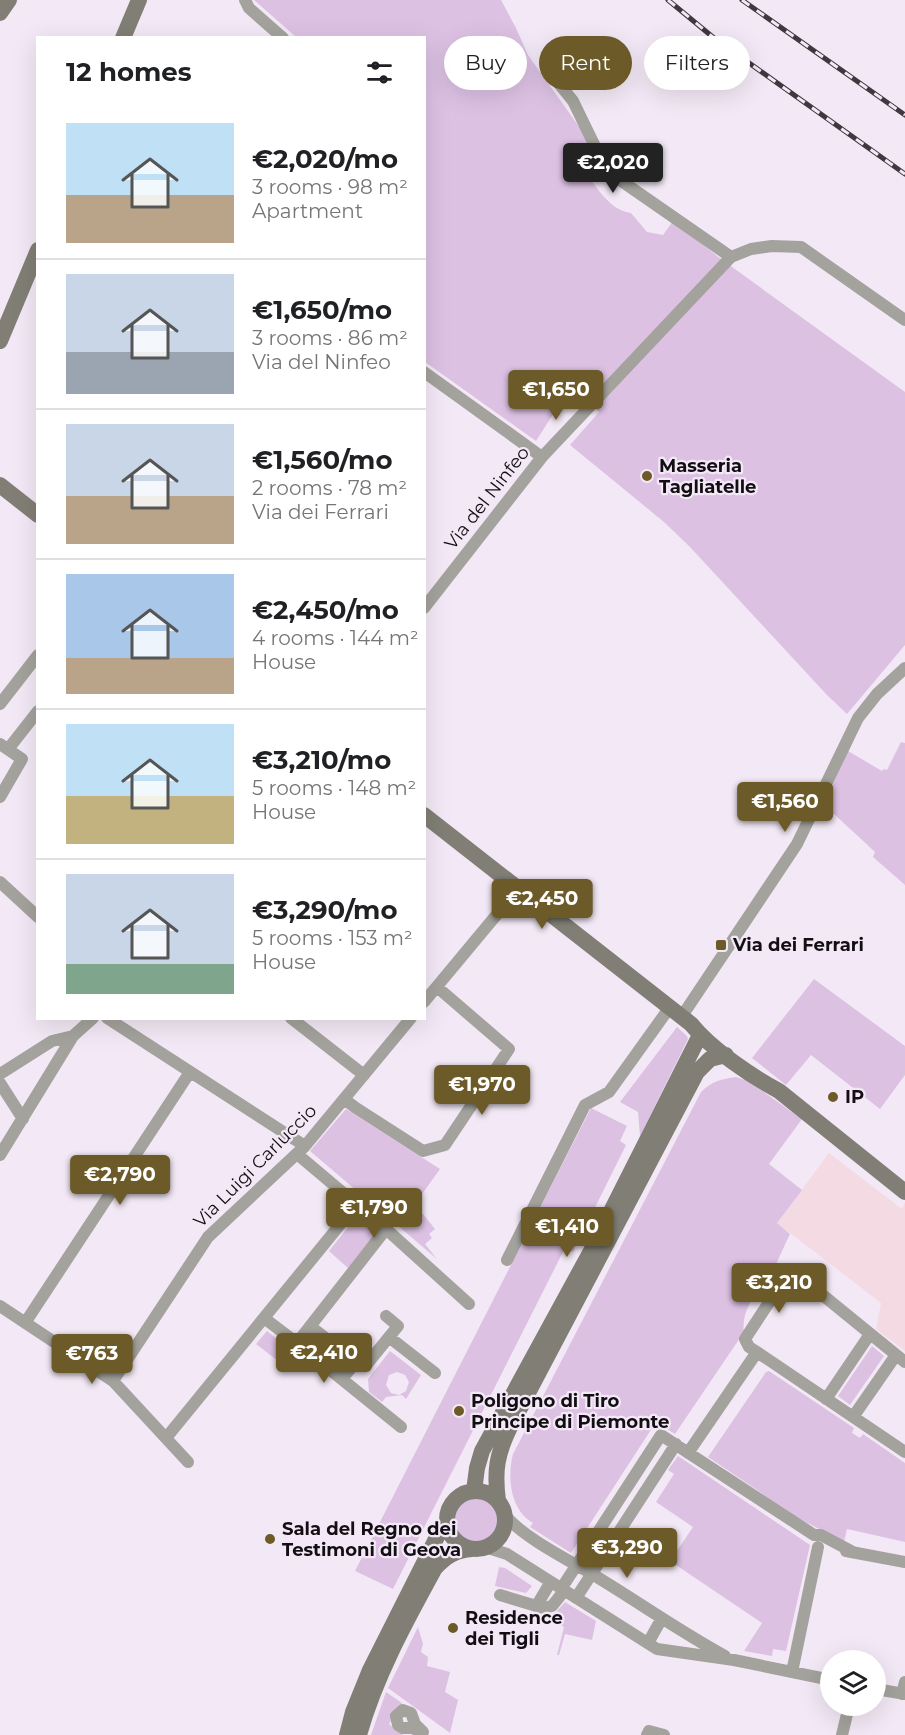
<!DOCTYPE html>
<html lang="en">
<head>
<meta charset="utf-8">
<style>
  body { margin:0; font-family:Montserrat,sans-serif; background:#f2f2f2; color:#202124; height:100vh; display:flex; flex-direction:column; font-size:22px; white-space:nowrap }
  * { box-sizing:border-box; margin:0 }
  p { font-size:20px; color:#757577 }
  .icon { flex:none; width:33px; height:33px; fill:none; stroke:currentColor; stroke-width:2; stroke-linecap:round; stroke-linejoin:round }
  .map { position:relative; flex:1; overflow:hidden }
  .drawer { position:absolute; left:36px; top:36px; width:390px; height:984px; display:flex; flex-direction:column; background:#fff; border-radius:0px; box-shadow:0 6px 24px #0002 }
  .drawer>* { flex:none }
  .guide { position:absolute; left:444px; top:36px; width:370px; height:54px; display:flex; gap:12px }
  .controls { position:absolute; left:820px; top:1650px; display:grid; gap:12px }
  .controls a { display:grid; place-items:center; width:66px; height:66px; border-radius:50%; background:#fff; box-shadow:0 6px 24px #0002; font-size:30px }
  .price { position:absolute; translate:-50% -51px; padding:0 14px; border-radius:6px; background:#6c5a28; color:#fff; font-size:20px; line-height:39px; filter:drop-shadow(0 2px 3px #0008) }
  .price::after { content:''; position:absolute; left:50%; top:36px; width:18px; height:14px; margin-left:-9px; background:inherit; clip-path:polygon(0 0,100% 0,50% 100%) }
  .price.current { background:#222; color:#fff }
  ul { padding:0; list-style:none }
  li { display:flex; align-items:center; gap:18px; height:150px; padding:0 30px }
  li+li { border-top:2px solid #e0e0e0 }
  li span { display:grid; place-items:center; flex:none; width:168px; height:120px; border-radius:0px; color:#555 }
  li>.icon { margin-inline-start:auto }
  span .icon { width:72px; height:72px; fill:#fffc; stroke-width:1 }
  li b { font-size:26px }
  h2 { display:flex; justify-content:space-between; align-items:center; height:72px; padding:0 30px; font-size:26px }
  .pill { padding:0 21px; border-radius:27px; background:#fff; box-shadow:0 6px 24px #0002; font-size:21px; line-height:54px }
  .pill.current { background:#6c5a28; color:#fff }
  .map>svg:first-child { display:block }
  .commercial { fill:#f4dbe3 }
  .green { fill:#dcc1e3; fill-rule:evenodd }
  .lines { fill:none; stroke-linecap:round; stroke-linejoin:round }
  .street { stroke:#a4a29c; stroke-width:12 }
  .secondary { stroke:#817f75; stroke-width:16 }
  .rail-casing { stroke:#3e393f; stroke-width:5 }
  .rail { stroke:#f3e9f6; stroke-width:3; stroke-dasharray:9; stroke-linecap:butt }
  .poi-dot { fill:#6c5a28; stroke:#f3e9f6; stroke-width:2 }
  .labels { text-anchor:middle; dominant-baseline:central; stroke-width:4.5; stroke-linejoin:round; paint-order:stroke }
  .poi-label { font-size:18px; font-weight:bold; fill:#120e13; stroke:#f3e9f6; text-anchor:start }
  .street-label { font-size:18px; fill:#120e13; stroke:#f3e9f6 }
</style>
</head>
<body>
<div class="map">
<svg width="905" height="1735" viewBox="0 0 905 1735">
  <rect width="100%" height="100%" fill="#f3e9f6"/>
  <!-- commercial -->
  <path class="commercial" d="M829 1153 902 1209 905 1202V1351L876 1329 881 1303 777 1223Z"/>
  <!-- green -->
  <path class="green" d="M254 0H501L516 28 528 55 585 135 597 160 584 171C597 187 609 210 631 213L647 232 663 235 673 221 721 259 905 392V645L847 714 826 694 690 547 664 522 570 445 599 412 571 386 536 441 425 362 424 38 296 37Z
    M901 742 905 743V885L873 857 875 852 834 814 821 810 848 751 882 771 884 769 887 770Z
    M814 979 905 1046V1075L880 1109 811 1055 786 1085 752 1058Z
    M677 1027 687 1036 688 1039 640 1136 638 1112 620 1102Z
    M736 1077 748 1081 802 1119 769 1164 802 1190 777 1223 790 1234C785 1244 781 1254 776 1264 764 1286 740 1305 744 1332L675 1434 656 1422 571 1553 530 1527 533 1523C510 1510 507 1477 513 1454L701 1092C712 1081 721 1079 736 1077Z
    M591 1108 627 1126 620 1141 626 1145 573 1252 565 1248 393 1589 355 1571Z
    M346 1109 440 1169 415 1204 435 1229 429 1234 432 1238 425 1244 437 1259 310 1151Z
    M356 1217 375 1234 348 1268 329 1251Z
    M267 1331 288 1348 278 1361 256 1344Z
    M872 1346 884 1356 850 1405 838 1396Z
    M390 1351 421 1375 406 1399 402 1395 386 1397 382 1402 369 1392 368 1379ZM397 1372 405 1375 409 1382 406 1391 399 1395 391 1393 386 1385 389 1375Z
    M769 1371 854 1428 852 1433 860 1438 863 1434 905 1463V1542L847 1529 844 1542 800 1519 708 1457 766 1372Z
    M678 1456 810 1545 786 1651 773 1649 772 1656 744 1651 762 1623 670 1561 693 1527 656 1502 674 1474 668 1470Z
    M454 1519a22 22 0 1 1 44 0a22 22 0 1 1-44 0Z
    M499 1567 505 1568 532 1586 526 1593 495 1586Z
    M565 1602 596 1621 592 1640 565 1634 559 1655H557L564 1627 562 1626 557 1611Z
    M418 1627 423 1644 421 1652 428 1657 427 1666 450 1672 445 1692 458 1700 450 1733 388 1688Z
    M386 1692 402 1703 389 1724 403 1735H371Z"/>
  <g class="lines">
    <!-- street -->
    <path class="street" d="M245 0 249 8 283 38
      M552 75 573 101 607 171 731 257
      M424 372 542 457
      M424 608 542 457 731 257 751 249 772 246 801 247 905 320
      M0 704 38 655
      M0 744 22 759 0 797
      M9 748 38 711
      M0 882 38 917
      M424 1002 518 889
      M682 1016 797 844 858 718 877 694 905 668
      M107 1018 305 1146
      M291 1018 364 1075
      M0 1074 52 1041 73 1036
      M0 1083 23 1119
      M344 1099 356 1108 423 1151 445 1145 509 1049 437 987
      M297 1154 386 1229 469 1304
      M0 1155 73 1036 93 1018
      M507 1260 585 1105 609 1092 670 1007
      M0 1306 113 1381 188 1462
      M264 1318 297 1343 401 1427
      M25 1323 190 1072
      M310 1326 356 1362
      M389 1337 435 1373
      M297 1343 386 1229
      M905 1362 798 1275 791 1274 785 1278 745 1339 749 1347 757 1352 905 1452
      M342 1379 356 1362 367 1364 398 1326 386 1316
      M113 1381 208 1237 305 1146 411 1018
      M826 1399 870 1334
      M853 1417 896 1355
      M166 1438 356 1205
      M688 1453 757 1352
      M505 1515C521 1536 568 1560 592 1574 637 1601 679 1631 725 1656
      M485 1547 507 1554 657 1649 734 1660 831 1680
      M846 1551 905 1562
      M561 1589 661 1435 814 1535H821L853 1552
      M500 1595 543 1608 552 1606 564 1591
      M576 1598 676 1444
      M537 1605 550 1583
      M648 1643 662 1618
      M792 1672 818 1547
      M876 1689 905 1694
      M902 1694 905 1682
      M403 1710 411 1713 415 1724 423 1732 412 1728H403L398 1725 396 1716Z
      M647 1735 649 1731 664 1735
      M842 1735 849 1706"/>
    <!-- secondary -->
    <path class="secondary" d="M0 13 9 0
      M123 38 139 0
      M0 341 38 250
      M0 485 38 515
      M424 815 691 1024C711 1049 751 1076 779 1091L905 1192
      M474 1491 477 1468 482 1451 591 1251 700 1035
      M447 1520a29 29 0 1 1 58 0a29 29 0 1 1-58 0Z
      M498 1501C494 1470 497 1454 510 1427L697 1072 710 1059 726 1055
      M347 1735 353 1712 370 1670 438 1535 447 1526
      M359 1735C375 1677 406 1621 435 1568 446 1556 456 1550 472 1549"/>
    <!-- rail casing -->
    <g class="rail-casing">
      <path id="rail" d="M668 0 714 38 905 174
        M742 0 905 115"/>
    </g>
    <!-- rail -->
    <use href="#rail" class="rail"/>
  </g>
  <!-- markers -->
  <g class="poi-dot">
    <circle cx="647" cy="476" r="6"/>
    <rect x="715" y="939" width="12" height="12" rx="3"/>
    <circle cx="833" cy="1097" r="6"/>
    <circle cx="459" cy="1411" r="6"/>
    <circle cx="270" cy="1539" r="6"/>
    <circle cx="453" cy="1628" r="6"/>
  </g>
  <g class="labels">
    <!-- poi labels -->
    <g class="poi-label">
      <text x="659" y="466">Masseria<tspan x="659" dy="21">Tagliatelle</tspan></text>
      <text x="733" y="945">Via dei Ferrari</text>
      <text x="845" y="1097">IP</text>
      <text x="471" y="1401">Poligono di Tiro<tspan x="471" dy="21">Principe di Piemonte</tspan></text>
      <text x="282" y="1529">Sala del Regno dei<tspan x="282" dy="21">Testimoni di Geova</tspan></text>
      <text x="465" y="1618">Residence<tspan x="465" dy="21">dei Tigli</tspan></text>
    </g>
    <!-- street labels -->
    <g class="street-label">
      <text transform="translate(487 498) rotate(-52)">Via del Ninfeo</text>
      <text transform="translate(255 1166) rotate(-45)">Via Luigi Carluccio</text>
    </g>
  </g>
</svg>
<div class="controls">
<a><svg class="icon" aria-label="layers" viewBox="0 0 24 24"><path d="M12 4l9 5-9 5-9-5zM3 14l9 5 9-5"/></svg></a>
</div>
<b class="price current" style="left:613px;top:194px">€2,020</b>
<b class="price" style="left:556px;top:421px">€1,650</b>
<b class="price" style="left:785px;top:833px">€1,560</b>
<b class="price" style="left:542px;top:930px">€2,450</b>
<b class="price" style="left:482px;top:1116px">€1,970</b>
<b class="price" style="left:120px;top:1206px">€2,790</b>
<b class="price" style="left:374px;top:1239px">€1,790</b>
<b class="price" style="left:567px;top:1258px">€1,410</b>
<b class="price" style="left:779px;top:1314px">€3,210</b>
<b class="price" style="left:324px;top:1384px">€2,410</b>
<b class="price" style="left:92px;top:1385px">€763</b>
<b class="price" style="left:627px;top:1579px">€3,290</b>
<div class="guide">
<a class="pill">Buy</a>
<a class="pill current">Rent</a>
<a class="pill">Filters</a>
</div>
<section class="drawer">
<h2>12 homes<svg class="icon" aria-label="filters" viewBox="0 0 24 24"><path d="M4 7h16M4 17h16"/><circle cx="9" cy="7" r="2"/><circle cx="15" cy="17" r="2"/></svg></h2>
<ul>
<li><span style="background:linear-gradient(#bfe0f5 60%,#b9a48a 0)"><svg class="icon" aria-label="home" viewBox="0 0 24 24"><path d="M3 11l9-7 9 7M6 9v11h12V9"/></svg></span><div><b>€2,020/mo</b><p>3 rooms · 98 m²</p><p>Apartment</p></div></li>
<li><span style="background:linear-gradient(#c9d6e8 65%,#9aa5b1 0)"><svg class="icon" aria-label="home" viewBox="0 0 24 24"><path d="M3 11l9-7 9 7M6 9v11h12V9"/></svg></span><div><b>€1,650/mo</b><p>3 rooms · 86 m²</p><p>Via del Ninfeo</p></div></li>
<li><span style="background:linear-gradient(#c9d6e8 60%,#b9a48a 0)"><svg class="icon" aria-label="home" viewBox="0 0 24 24"><path d="M3 11l9-7 9 7M6 9v11h12V9"/></svg></span><div><b>€1,560/mo</b><p>2 rooms · 78 m²</p><p>Via dei Ferrari</p></div></li>
<li><span style="background:linear-gradient(#a9c7e8 70%,#b9a48a 0)"><svg class="icon" aria-label="home" viewBox="0 0 24 24"><path d="M3 11l9-7 9 7M6 9v11h12V9"/></svg></span><div><b>€2,450/mo</b><p>4 rooms · 144 m²</p><p>House</p></div></li>
<li><span style="background:linear-gradient(#bfe0f5 60%,#c2b280 0)"><svg class="icon" aria-label="home" viewBox="0 0 24 24"><path d="M3 11l9-7 9 7M6 9v11h12V9"/></svg></span><div><b>€3,210/mo</b><p>5 rooms · 148 m²</p><p>House</p></div></li>
<li><span style="background:linear-gradient(#c9d6e8 75%,#7fa58c 0)"><svg class="icon" aria-label="home" viewBox="0 0 24 24"><path d="M3 11l9-7 9 7M6 9v11h12V9"/></svg></span><div><b>€3,290/mo</b><p>5 rooms · 153 m²</p><p>House</p></div></li>
</ul>
</section>
</div>
</body>
</html>
